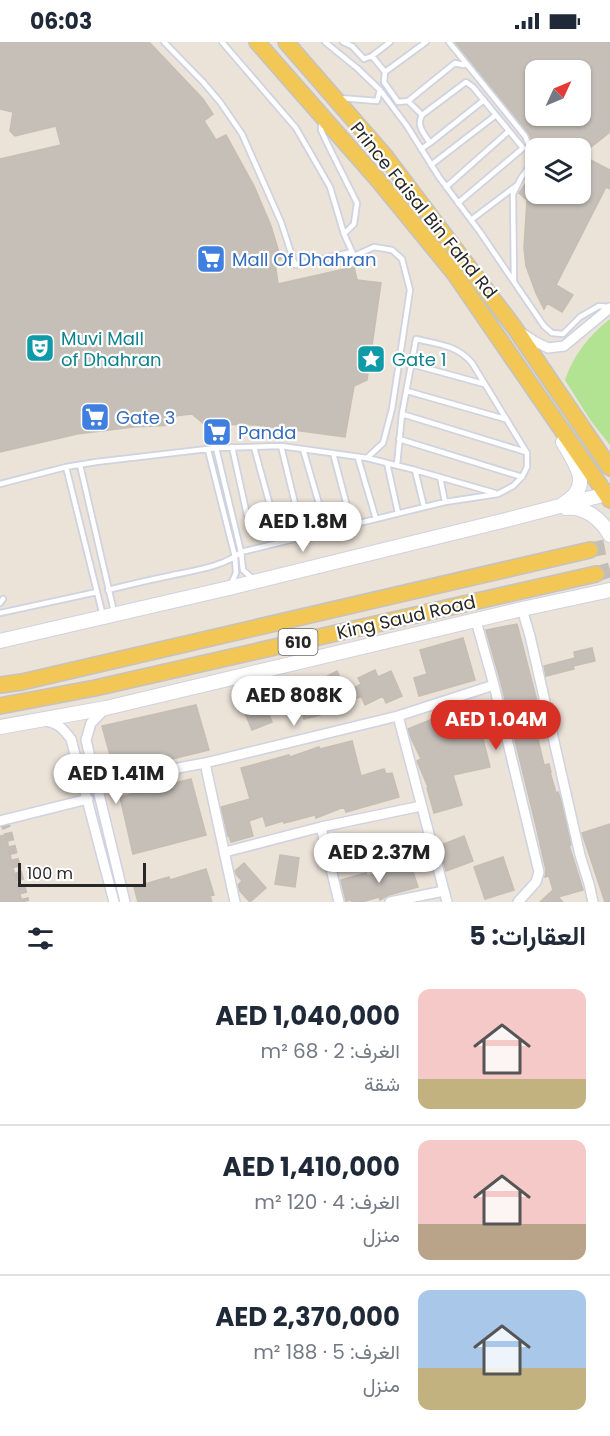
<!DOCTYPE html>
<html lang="ar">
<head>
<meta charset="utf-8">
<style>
  body { margin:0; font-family:Poppins,Vazirmatn,sans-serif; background:#f6f6f7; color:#1f2937; direction:rtl; height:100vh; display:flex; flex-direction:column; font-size:22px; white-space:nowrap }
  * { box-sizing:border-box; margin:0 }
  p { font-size:20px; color:#747a83 }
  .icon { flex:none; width:33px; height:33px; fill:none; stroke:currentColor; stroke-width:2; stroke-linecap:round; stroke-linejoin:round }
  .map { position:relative; height:860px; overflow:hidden; direction:ltr }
  .sheet { display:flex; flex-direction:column; background:#fff; flex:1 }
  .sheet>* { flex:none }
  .needle { width:39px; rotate:46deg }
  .tools { position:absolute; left:525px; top:18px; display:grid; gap:12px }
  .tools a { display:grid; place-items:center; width:66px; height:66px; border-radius:12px; background:#fff; box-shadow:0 2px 4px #0004; font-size:30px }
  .scale { position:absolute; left:18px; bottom:15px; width:128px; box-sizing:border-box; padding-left:6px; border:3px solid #272727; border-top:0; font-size:16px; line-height:21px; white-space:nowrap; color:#272727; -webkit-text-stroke:4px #fff; paint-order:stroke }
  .price { position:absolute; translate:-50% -51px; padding:0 14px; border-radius:21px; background:#fff; color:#222; font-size:20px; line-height:39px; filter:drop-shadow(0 2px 3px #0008) }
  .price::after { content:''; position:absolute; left:50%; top:36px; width:18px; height:14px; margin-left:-9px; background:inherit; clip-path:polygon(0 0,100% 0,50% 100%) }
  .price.active { background:#d93025; color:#fff }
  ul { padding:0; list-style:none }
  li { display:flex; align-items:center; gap:18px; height:150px; padding:0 24px }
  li+li { border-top:2px solid #e0e1e3 }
  li span { display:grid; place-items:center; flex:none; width:168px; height:120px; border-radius:12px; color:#555 }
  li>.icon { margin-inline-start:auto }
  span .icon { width:72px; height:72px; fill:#fffc; stroke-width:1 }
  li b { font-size:26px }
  h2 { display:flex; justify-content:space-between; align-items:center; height:72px; padding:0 24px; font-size:26px }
  .status { display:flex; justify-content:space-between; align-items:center; height:42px; padding:0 30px; background:#fff; direction:ltr }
  .status svg { height:16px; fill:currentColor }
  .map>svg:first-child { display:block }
  .green { fill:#b1e393 }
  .building { fill:#c5bfb8; stroke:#c5beb2; stroke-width:1.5; fill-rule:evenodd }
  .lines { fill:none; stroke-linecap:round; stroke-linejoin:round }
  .street-tunnel { stroke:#c4bdb5; stroke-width:9; stroke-dasharray:9 4.5; stroke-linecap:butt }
  .primary-tunnel { stroke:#c4bdb5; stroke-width:15; stroke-dasharray:15 8; stroke-linecap:butt }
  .lane-casing { stroke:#ced2e1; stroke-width:8 }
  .street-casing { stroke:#ced2e1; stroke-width:12 }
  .secondary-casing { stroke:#ced2e1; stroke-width:16 }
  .primary-casing { stroke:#c3c3c3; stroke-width:18 }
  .lane { stroke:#fff; stroke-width:4.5 }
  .street { stroke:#fff; stroke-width:9 }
  .secondary { stroke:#fff; stroke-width:14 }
  .primary { stroke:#f2c755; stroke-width:15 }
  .labels { text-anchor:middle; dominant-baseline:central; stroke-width:4.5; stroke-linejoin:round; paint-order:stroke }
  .shield { fill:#fff; stroke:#686868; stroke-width:1.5 }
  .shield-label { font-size:16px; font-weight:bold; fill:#272727 }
  .street-label { font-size:18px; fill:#272727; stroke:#fff }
  .shop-label { font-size:18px; fill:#366cbe; stroke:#fff; text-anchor:start }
  .culture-label { font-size:18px; fill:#0d838f; stroke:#fff; text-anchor:start }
</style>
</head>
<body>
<div class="status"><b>06:03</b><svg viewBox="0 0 49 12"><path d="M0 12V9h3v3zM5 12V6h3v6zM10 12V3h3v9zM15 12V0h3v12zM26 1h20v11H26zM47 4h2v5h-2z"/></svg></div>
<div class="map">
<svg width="610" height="860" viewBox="0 0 610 860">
  <rect width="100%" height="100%" fill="#ebe2d8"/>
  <!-- green -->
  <path class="green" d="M610 277V403L591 379 565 338C573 314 589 293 610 277Z"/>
  <!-- building -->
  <path class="building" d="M0 0H149L203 57 213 72 204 79 216 98 226 93 254 144 271 184 281 217 275 219 278 242 354 225 357 238 381 241 367 338 354 344 345 395 256 383 204 382 192 372 174 374V383L133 385 77 392 0 410V117L61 103 56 84 15 94 10 89 13 70 0 67Z
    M455 0H610V90L581 113 610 128V147L606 145 556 243 573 253 562 270 547 261 544 267 536 251 526 224 524 206 527 158 519 151 536 126V152H580V106H535L528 91ZM536 28H580V74H536Z
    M517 582 544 686 536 689 544 723 549 722 551 730H550L556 751 558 750 561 758 571 803H569L583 848 558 855 563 860H540L553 848 549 834 545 835 546 828 536 784 501 641 486 588Z
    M463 596 475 638 419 654 414 636 427 632 420 608Z
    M592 606 595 619 573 624 574 627 546 634 544 624 575 616 574 610Z
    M375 628 378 635 391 629 402 654 386 661 383 654 365 663 361 654 320 673 304 677 297 649 320 643 318 639 337 629 347 650 361 642 358 636Z
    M261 652 272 680 252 688 241 661Z
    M196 663 209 708 115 731 102 684Z
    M476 669 490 725 453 733 462 763 434 771 427 746 428 745 417 719 421 717 411 696 408 687 435 676 436 679Z
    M352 699 361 734 384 727 386 732 392 731 399 755 346 770 344 765 316 776 315 773 284 781 283 779 266 784 263 774 249 779 253 794 231 800 229 794H228L221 765 250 757 241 726 289 713 290 715 319 705 320 707Z
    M191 737 206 793 133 812 120 755Z
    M610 782V860H605L582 791Z
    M6 793 12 822 22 860H0V794Z
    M464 794 473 819 446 829 439 804Z
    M280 813 299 816 295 845 275 842Z
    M503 815 514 848 485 857 474 825Z
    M244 821 266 846 250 860 240 849 238 843 242 839 236 832 235 829Z
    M410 821 418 845 389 853 380 858 379 855 362 860H352L351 858 346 859 341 838 366 831 367 834Z
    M206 827 214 853 210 854 212 860H138L134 845 169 835 170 838Z"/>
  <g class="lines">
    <!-- street-tunnel -->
    <path class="street-tunnel" d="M3 778 7 787 25 860"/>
    <!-- primary-tunnel -->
    <path class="primary-tunnel" d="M590 508 610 504
      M596 532 610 528"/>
    <!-- lane casing -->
    <g class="lane-casing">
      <path id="lane" d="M164 0 203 40 220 60 242 92 281 180 295 223 352 210
        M222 0 296 86 330 145 344 192 354 214 374 205 392 208 402 217 410 248 392 367 383 401 367 416
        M325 0 357 26 380 48 407 84 439 135 480 190 544 284 552 291 563 292 580 275 599 264 610 265
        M343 0 352 4 364 17 372 14 385 30 384 40 398 60 408 59 455 21 463 23 467 22
        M449 0 525 94 532 111 529 125 521 136 513 152 514 239
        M372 14 390 0
        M385 30 426 0
        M340 56 377 59 380 48
        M408 59 422 73C416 84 424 91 430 101L421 107
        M422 73 466 40 473 45 523 106 458 161
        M321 79V88L328 103 357 161 354 182 344 192
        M430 101 484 58
        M431 123 496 73
        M446 145 509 89
        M471 178 516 144
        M411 322 484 342
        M407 349 505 377
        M402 372 526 410
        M399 397 522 435
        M281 404 303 494
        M232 405 247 473
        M254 405 280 500
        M216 406 241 510 243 528 253 537
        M303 407 327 489
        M208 408 235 515 236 531 231 542
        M333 411 352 483
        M358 416 376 477
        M387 421 398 471
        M80 423 114 570
        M66 425 103 574
        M415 428 424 465
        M440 435 445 460
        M0 442 66 425 96 420 216 406 281 404 367 416 415 428 495 451
        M108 548C128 543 149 538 169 534 191 529 224 525 241 510L445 460 498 452 513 444 522 435 527 425V411L472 321C457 303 437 302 416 297L402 372 397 423
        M0 561 3 557
        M0 571 97 550"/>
    </g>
    <!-- street casing -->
    <g class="street-casing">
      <path id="street" d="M522 291 534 299 548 306 564 304 610 266
        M522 567 530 594 580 813 589 842 593 860
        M476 579 494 643 539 830 536 840 518 860
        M105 667 91 681 86 698 125 860
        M398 674 447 860
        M45 679C59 681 63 687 71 697L114 860
        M205 721 235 860
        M97 741 205 721 398 674 494 643
        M0 779 88 757
        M321 785 339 860
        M225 810 321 785 421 764
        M390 860 444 849"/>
    </g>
    <!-- secondary casing -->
    <g class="secondary-casing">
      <path id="secondary" d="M563 462C594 444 576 423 563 400
        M566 466C585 464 601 477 610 493
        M0 599 229 546 506 478 610 451
        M0 685 106 666 522 567 610 548"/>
    </g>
    <!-- primary casing -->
    <g class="primary-casing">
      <path id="primary" d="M257 0 378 138 454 231 610 458
        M286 0 385 114 514 285 610 426
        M0 643 22 640 590 508
        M0 664 95 646 596 532"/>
    </g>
    <!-- lane -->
    <use href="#lane" class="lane"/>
    <!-- street -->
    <use href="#street" class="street"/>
    <!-- secondary -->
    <use href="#secondary" class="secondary"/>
    <!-- primary -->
    <use href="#primary" class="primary"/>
  </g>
  <!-- icons -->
  <defs>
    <g id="supermarket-square" transform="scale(1.5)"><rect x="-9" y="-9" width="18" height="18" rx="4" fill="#3f7fe0" stroke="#fff"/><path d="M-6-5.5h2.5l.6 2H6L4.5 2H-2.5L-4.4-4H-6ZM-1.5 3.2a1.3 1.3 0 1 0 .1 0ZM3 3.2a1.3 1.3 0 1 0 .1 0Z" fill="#fff"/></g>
    <g id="theatre-square" transform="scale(1.5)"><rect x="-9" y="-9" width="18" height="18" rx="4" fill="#0f9aa8" stroke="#fff"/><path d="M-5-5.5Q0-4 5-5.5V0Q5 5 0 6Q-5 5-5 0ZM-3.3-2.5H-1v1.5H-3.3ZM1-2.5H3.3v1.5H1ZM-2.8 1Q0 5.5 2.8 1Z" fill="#fff"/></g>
    <g id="sight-square" transform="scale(1.5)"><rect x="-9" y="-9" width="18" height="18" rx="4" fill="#0f9aa8" stroke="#fff"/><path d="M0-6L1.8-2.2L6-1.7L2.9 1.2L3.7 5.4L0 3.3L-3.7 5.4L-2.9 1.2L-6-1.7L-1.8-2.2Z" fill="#fff"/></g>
  </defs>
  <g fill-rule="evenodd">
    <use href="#supermarket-square" x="211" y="217"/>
    <use href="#theatre-square" x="40" y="306"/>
    <use href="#sight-square" x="371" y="317"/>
    <use href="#supermarket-square" x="95" y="375"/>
    <use href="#supermarket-square" x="217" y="390"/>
  </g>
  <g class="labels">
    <!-- shield labels -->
    <rect class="shield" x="278.5" y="587" width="39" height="26" rx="4.5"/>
    <g class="shield-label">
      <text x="298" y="600">610</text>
    </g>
    <!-- street labels -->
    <g class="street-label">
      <text transform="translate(424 168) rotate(51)">Prince Faisal Bin Fahd Rd</text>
      <text transform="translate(406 575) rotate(-13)">King Saud Road</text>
    </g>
    <!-- shop labels -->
    <g class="shop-label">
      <text x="232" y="217">Mall Of Dhahran</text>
      <text x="116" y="375">Gate 3</text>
      <text x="238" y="390">Panda</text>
    </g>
    <!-- culture labels -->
    <g class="culture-label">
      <text x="61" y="296">Muvi Mall<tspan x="61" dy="21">of Dhahran</tspan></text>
      <text x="392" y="317">Gate 1</text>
    </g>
  </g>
</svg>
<div class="tools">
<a><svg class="needle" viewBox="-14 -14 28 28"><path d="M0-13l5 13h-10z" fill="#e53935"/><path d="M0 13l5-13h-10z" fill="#747a83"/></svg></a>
<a><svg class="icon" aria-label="layers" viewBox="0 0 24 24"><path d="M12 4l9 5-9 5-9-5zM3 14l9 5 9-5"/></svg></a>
</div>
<div class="scale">100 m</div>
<b class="price" style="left:303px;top:511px">AED 1.8M</b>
<b class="price" style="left:294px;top:685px">AED 808K</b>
<b class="price active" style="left:496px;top:709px">AED 1.04M</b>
<b class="price" style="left:116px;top:763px">AED 1.41M</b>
<b class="price" style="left:379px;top:842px">AED 2.37M</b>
</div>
<section class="sheet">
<h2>العقارات: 5<svg class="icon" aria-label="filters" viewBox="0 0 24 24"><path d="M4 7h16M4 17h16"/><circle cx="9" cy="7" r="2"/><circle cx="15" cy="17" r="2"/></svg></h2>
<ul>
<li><span style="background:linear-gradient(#f6c9c9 75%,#c2b280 0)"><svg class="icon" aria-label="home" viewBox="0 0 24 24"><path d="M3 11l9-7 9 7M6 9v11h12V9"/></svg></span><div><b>AED 1,040,000</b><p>الغرف: 2 · 68 m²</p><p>شقة</p></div></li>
<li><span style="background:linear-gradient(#f6c9c9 70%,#b9a48a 0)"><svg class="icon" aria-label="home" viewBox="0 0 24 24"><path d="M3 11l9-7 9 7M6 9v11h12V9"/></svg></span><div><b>AED 1,410,000</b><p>الغرف: 4 · 120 m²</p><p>منزل</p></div></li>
<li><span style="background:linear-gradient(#a9c7e8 65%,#c2b280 0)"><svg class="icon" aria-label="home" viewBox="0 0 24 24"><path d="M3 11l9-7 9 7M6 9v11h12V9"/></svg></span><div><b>AED 2,370,000</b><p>الغرف: 5 · 188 m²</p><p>منزل</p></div></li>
</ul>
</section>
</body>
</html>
